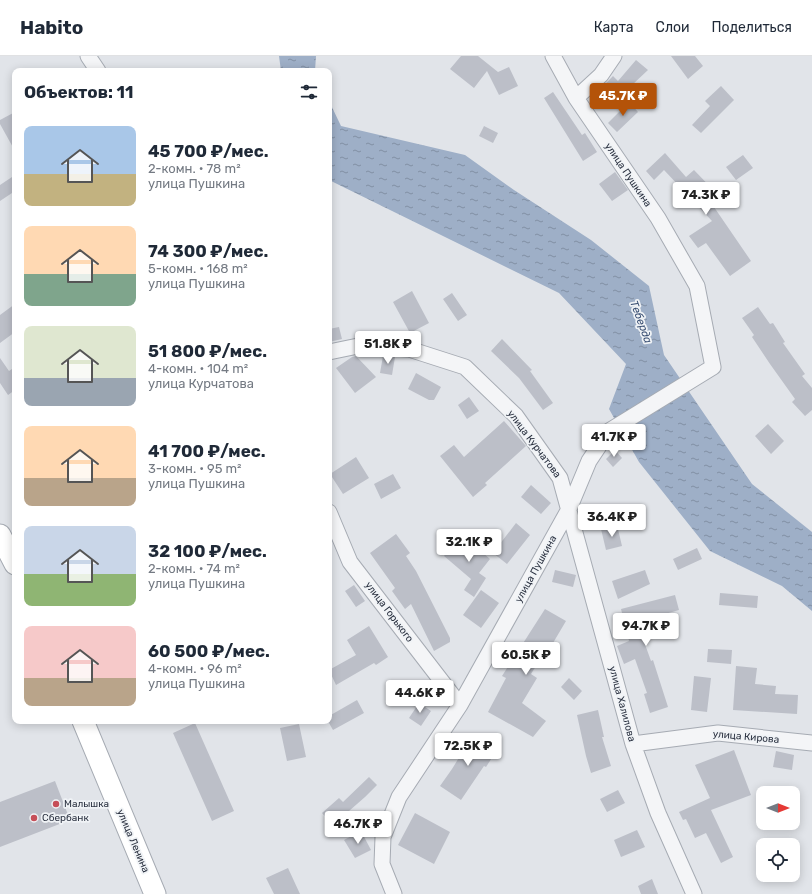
<!DOCTYPE html>
<html lang="ru">
<head>
<meta charset="utf-8">
<style>
  body { margin:0; font-family:Rubik,sans-serif; background:#f2f2f3; color:#1f2937; height:100vh; display:flex; flex-direction:column; font-size:15px; white-space:nowrap }
  * { box-sizing:border-box; margin:0 }
  p { font-size:13px; color:#747a83 }
  .icon { flex:none; width:22px; height:22px; fill:none; stroke:currentColor; stroke-width:2; stroke-linecap:round; stroke-linejoin:round }
  .map { position:relative; flex:1; overflow:hidden }
  .drawer { position:absolute; left:12px; top:12px; width:320px; height:656px; display:flex; flex-direction:column; background:#fff; border-radius:8px; box-shadow:0 2px 10px #0003 }
  .drawer>* { flex:none }
  .needle { width:26px; rotate:90deg }
  .fabs { position:absolute; left:756px; top:730px; display:grid; gap:8px }
  .fabs a { display:grid; place-items:center; width:44px; height:44px; border-radius:8px; background:#fff; box-shadow:0 2px 10px #0003; font-size:20px }
  .price { position:absolute; translate:-50% -34px; padding:0 9px; border-radius:4px; background:#fff; color:#222; font-size:13px; line-height:26px; filter:drop-shadow(0 1px 2px #0008) }
  .price::after { content:''; position:absolute; left:50%; top:24px; width:12px; height:9px; margin-left:-6px; background:inherit; clip-path:polygon(0 0,100% 0,50% 100%) }
  .price.current { background:#b45309; color:#fff }
  ul { padding:0; list-style:none }
  li { display:flex; align-items:center; gap:12px; height:100px; padding:0 12px }
  li span { display:grid; place-items:center; flex:none; width:112px; height:80px; border-radius:8px; color:#555 }
  li>.icon { margin-inline-start:auto }
  span .icon { width:48px; height:48px; fill:#fffc; stroke-width:1 }
  li b { font-size:17px }
  h2 { display:flex; justify-content:space-between; align-items:center; height:48px; padding:0 12px; font-size:17px }
  header { display:flex; align-items:center; gap:24px; box-sizing:border-box; height:56px; padding:0 20px; background:#fff; border-bottom:1px solid #e0e1e3 }
  header strong { font-size:19px }
  nav { display:flex; gap:22px; margin-inline-start:auto; font-size:14px }
  .map>svg:first-child { display:block }
  .water { fill:url(#water-ripples) }
  .building { fill:#bcbfc8 }
  .lines { fill:none; stroke-linecap:round; stroke-linejoin:round }
  .minor-casing { stroke:#a6abb3; stroke-width:17 }
  .secondary-casing { stroke:#a6abb3; stroke-width:23 }
  .minor { stroke:#f4f5f7; stroke-width:15 }
  .secondary { stroke:#fff; stroke-width:21 }
  .poi-dot { fill:#c64e58; stroke:#f0f3f6; stroke-width:1.5 }
  .labels { text-anchor:middle; dominant-baseline:central; stroke-width:3.5; stroke-linejoin:round; paint-order:stroke }
  .street-label { font-size:10px; fill:#2a3140; stroke:#f0f3f6 }
  .poi-label { font-size:10px; fill:#2a3140; stroke:#f0f3f6; text-anchor:start }
  .water-label { font-size:11px; font-style:italic; fill:#374d71; stroke:#f0f3f6 }
</style>
</head>
<body>
<header>
<strong>Habito</strong>
<nav><a>Карта</a><a>Слои</a><a>Поделиться</a></nav>
</header>
<div class="map">
<svg width="812" height="838" viewBox="0 0 812 838">
  <defs>
    <pattern id="water-ripples" width="26" height="14" patternUnits="userSpaceOnUse"><rect width="26" height="14" fill="#9eafc7"/><path d="M2 4q2-2 4 0t4 0M15 11q2-2 4 0t4 0" fill="none" stroke="#818fa3"/></pattern>
  </defs>
  <rect width="100%" height="100%" fill="#e1e4e9"/>
  <!-- water -->
  <path class="water" d="M279 0H316L315 15H281Z
    M329 45 341 70 465 99 514 134 591 184 649 230 664 299 752 428 812 476V555L782 530 710 495 639 406 609 353 626 308 559 237 329 124Z"/>
  <!-- building -->
  <path class="building" d="M461 0H478L498 16 509 11 518 30 499 39 487 15 474 32 450 13Z
    M671 0H695L703 10 688 23Z
    M636 4 648 14 616 44 603 30 613 20 618 25Z
    M721 30 734 44 701 77 692 69 710 50 705 45Z
    M553 36 582 79 585 77 597 96 583 105 544 42Z
    M629 46 638 56 617 76 608 67Z
    M15 56V95L0 68V64Z
    M484 70 498 77 493 87 479 80Z
    M665 97 686 121 694 114 722 143 714 151 751 205 730 220 706 187 698 192 689 180 712 165 664 114 654 124 646 115Z
    M743 99 753 112 736 124 726 111Z
    M615 116 628 134 612 145 599 128Z
    M15 119V135L0 145V129Z
    M412 235 429 267 410 277 393 246Z
    M452 237 467 259 458 265 443 243Z
    M15 248V276L0 287V259Z
    M758 251 770 268 773 267 785 286 783 287 805 318 802 320 812 332V354L805 360 792 346 795 343 770 308 752 281 754 279 742 262Z
    M339 271 342 283 329 286V273Z
    M502 283 532 314 530 315 553 347 543 354 519 322 491 295Z
    M356 300 376 321 355 337 336 312 352 301Z
    M383 300 395 301 392 319 380 317Z
    M0 302 9 315 15 311V334L8 339 0 327Z
    M416 317 441 331 434 344H429L408 333Z
    M469 341 479 355 467 363 458 349Z
    M504 365 526 390 485 427 487 429 473 441 440 400 454 389 464 401Z
    M768 368 784 385 771 398 755 380Z
    M615 394 622 402 613 411 606 403Z
    M356 401 369 422 343 438 330 418Z
    M393 418 401 432 381 443 374 428Z
    M531 429 551 447 541 458 521 441Z
    M516 467 530 479 507 508 493 497Z
    M617 469 622 490 606 494 601 473Z
    M396 478 410 497 406 500 416 515 450 582V586L434 595 411 548 405 553 392 535 395 532 370 497Z
    M462 479 490 503 479 517 486 522 474 541 464 534 471 523 444 500Z
    M697 492 702 503 678 514 673 503Z
    M555 514 576 519 573 531 552 526Z
    M645 514 650 528 618 543 612 525Z
    M354 529 365 545 356 551 345 535Z
    M481 534 499 547 481 572 463 559Z
    M720 537 758 540 757 552 719 549Z
    M675 539 679 554 637 566 651 605 653 604 668 651 650 657 644 638 647 637 635 603 624 608 617 590 629 585 621 553Z
    M545 553 566 565 553 587 551 586 531 618 537 622 522 647 546 665 533 681 488 656 506 622 502 620Z
    M369 570 388 601 376 609 374 607 336 629 329 614 356 599 347 584Z
    M708 593 732 594 731 608 707 606Z
    M736 610 757 612 755 628 776 630 775 638 798 639 797 658 733 654Z
    M694 620 711 622 707 656 691 654Z
    M569 622 582 635 574 644 561 631Z
    M357 644 364 657 333 674 329 667V660Z
    M419 647 431 655 421 670 409 662Z
    M598 654 604 681H602L611 710 591 717 586 700 577 659Z
    M195 667 234 755 212 765 173 677Z
    M299 668 306 701 287 705 280 672Z
    M473 679 497 694 486 711 484 710 461 744 440 730 452 713Z
    M734 694 751 739 711 754 733 801 721 807 706 777 695 782 686 763 683 764 679 756 710 742 695 709Z
    M776 695 794 699 792 714 773 711Z
    M369 721 377 729 365 741 333 769 322 757 339 742 343 746Z
    M55 725 70 764 0 791V746Z
    M618 734 625 747 607 756 600 743Z
    M415 757 450 776 434 808 398 789Z
    M637 774 645 791 621 801 614 784Z
    M361 775 371 794 355 802 344 784Z
    M288 812 300 838H274L266 822Z
    M652 823 658 838H641L638 830Z"/>
  <g class="lines">
    <!-- minor casing -->
    <g class="minor-casing">
      <path id="minor" d="M88 0 98 15
        M576 42 601 19 614 0
        M329 296 358 290 409 293 465 311 516 360 560 422 633 688 658 757 694 838
        M329 456 350 506 460 649
        M633 688 718 677 812 687
        M394 838 382 808 383 781 399 741 460 649 569 453 589 405 609 375 713 311 697 230 658 162 576 42 553 0"/>
    </g>
    <!-- secondary casing -->
    <g class="secondary-casing">
      <path id="secondary" d="M0 479 15 508
        M83 665 155 838"/>
    </g>
    <!-- minor -->
    <use href="#minor" class="minor"/>
    <!-- secondary -->
    <use href="#secondary" class="secondary"/>
  </g>
  <!-- markers -->
  <g class="poi-dot">
    <circle cx="56" cy="748" r="4"/>
    <circle cx="34" cy="762" r="4"/>
  </g>
  <g class="labels">
    <!-- street labels -->
    <g class="street-label">
      <text transform="translate(628 119) rotate(56)">улица Пушкина</text>
      <text transform="translate(534 388) rotate(53)">улица Курчатова</text>
      <text transform="translate(536 513) rotate(-61)">улица Пушкина</text>
      <text transform="translate(389 556) rotate(53)">улица Горького</text>
      <text transform="translate(622 648) rotate(75)">улица Халилова</text>
      <text transform="translate(746 681) rotate(5)">улица Кирова</text>
      <text transform="translate(133 785) rotate(67)">улица Ленина</text>
    </g>
    <!-- poi labels -->
    <g class="poi-label">
      <text x="64" y="748">Малышка</text>
      <text x="42" y="762">Сбербанк</text>
    </g>
    <!-- water labels -->
    <g class="water-label">
      <text transform="translate(641 266) rotate(70)">Теберда</text>
    </g>
  </g>
</svg>
<div class="fabs">
<a><svg class="needle" viewBox="-14 -14 28 28"><path d="M0-13l5 13h-10z" fill="#e53935"/><path d="M0 13l5-13h-10z" fill="#747a83"/></svg></a>
<a><svg class="icon" aria-label="locate" viewBox="0 0 24 24"><circle cx="12" cy="12" r="6"/><path d="M12 2v4M12 18v4M2 12h4M18 12h4"/></svg></a>
</div>
<b class="price current" style="left:623px;top:61px">45.7K ₽</b>
<b class="price" style="left:706px;top:160px">74.3K ₽</b>
<b class="price" style="left:388px;top:309px">51.8K ₽</b>
<b class="price" style="left:614px;top:402px">41.7K ₽</b>
<b class="price" style="left:612px;top:482px">36.4K ₽</b>
<b class="price" style="left:469px;top:507px">32.1K ₽</b>
<b class="price" style="left:646px;top:591px">94.7K ₽</b>
<b class="price" style="left:526px;top:620px">60.5K ₽</b>
<b class="price" style="left:420px;top:658px">44.6K ₽</b>
<b class="price" style="left:468px;top:711px">72.5K ₽</b>
<b class="price" style="left:358px;top:789px">46.7K ₽</b>
<section class="drawer">
<h2>Объектов: 11<svg class="icon" aria-label="filters" viewBox="0 0 24 24"><path d="M4 7h16M4 17h16"/><circle cx="9" cy="7" r="2"/><circle cx="15" cy="17" r="2"/></svg></h2>
<ul>
<li><span style="background:linear-gradient(#a9c7e8 60%,#c2b280 0)"><svg class="icon" aria-label="home" viewBox="0 0 24 24"><path d="M3 11l9-7 9 7M6 9v11h12V9"/></svg></span><div><b>45 700 ₽/мес.</b><p>2-комн. · 78 m²</p><p>улица Пушкина</p></div></li>
<li><span style="background:linear-gradient(#ffd9b3 60%,#7fa58c 0)"><svg class="icon" aria-label="home" viewBox="0 0 24 24"><path d="M3 11l9-7 9 7M6 9v11h12V9"/></svg></span><div><b>74 300 ₽/мес.</b><p>5-комн. · 168 m²</p><p>улица Пушкина</p></div></li>
<li><span style="background:linear-gradient(#dfe7d0 65%,#9aa5b1 0)"><svg class="icon" aria-label="home" viewBox="0 0 24 24"><path d="M3 11l9-7 9 7M6 9v11h12V9"/></svg></span><div><b>51 800 ₽/мес.</b><p>4-комн. · 104 m²</p><p>улица Курчатова</p></div></li>
<li><span style="background:linear-gradient(#ffd9b3 65%,#b9a48a 0)"><svg class="icon" aria-label="home" viewBox="0 0 24 24"><path d="M3 11l9-7 9 7M6 9v11h12V9"/></svg></span><div><b>41 700 ₽/мес.</b><p>3-комн. · 95 m²</p><p>улица Пушкина</p></div></li>
<li><span style="background:linear-gradient(#c9d6e8 60%,#8fb573 0)"><svg class="icon" aria-label="home" viewBox="0 0 24 24"><path d="M3 11l9-7 9 7M6 9v11h12V9"/></svg></span><div><b>32 100 ₽/мес.</b><p>2-комн. · 74 m²</p><p>улица Пушкина</p></div></li>
<li><span style="background:linear-gradient(#f6c9c9 65%,#b9a48a 0)"><svg class="icon" aria-label="home" viewBox="0 0 24 24"><path d="M3 11l9-7 9 7M6 9v11h12V9"/></svg></span><div><b>60 500 ₽/мес.</b><p>4-комн. · 96 m²</p><p>улица Пушкина</p></div></li>
</ul>
</section>
</div>
</body>
</html>
